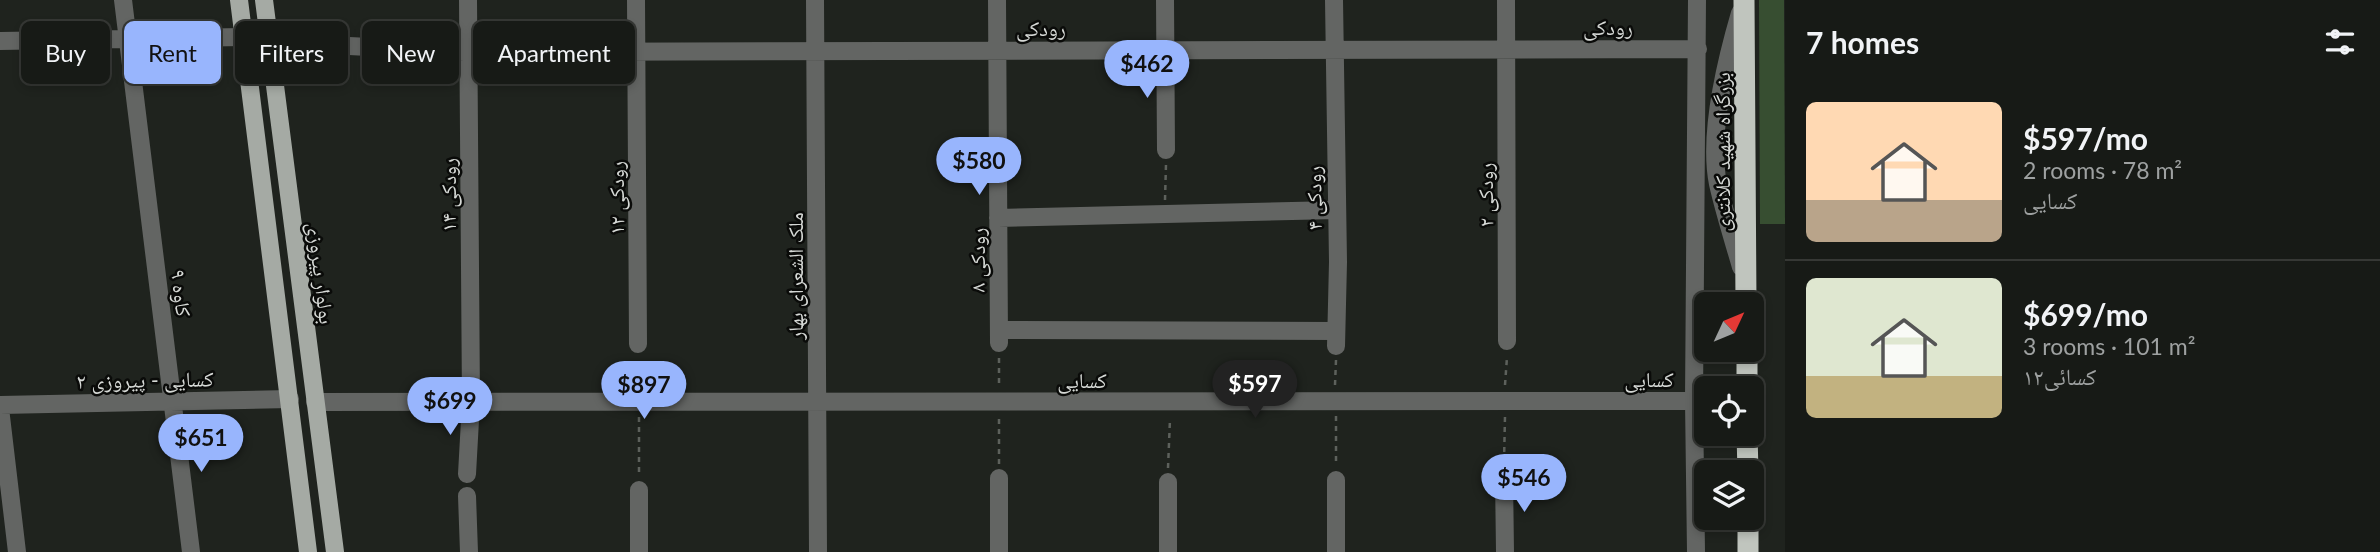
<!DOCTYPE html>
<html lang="en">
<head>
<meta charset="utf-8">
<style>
  body { margin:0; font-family:Lato,"Noto Naskh Arabic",sans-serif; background:#242723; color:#f1f3f6; height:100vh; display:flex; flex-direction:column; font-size:26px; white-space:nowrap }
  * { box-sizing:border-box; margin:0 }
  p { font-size:23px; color:#9ea1a1 }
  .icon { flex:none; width:38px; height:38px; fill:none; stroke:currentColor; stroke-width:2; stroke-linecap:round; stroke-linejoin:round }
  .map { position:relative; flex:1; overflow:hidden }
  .side { display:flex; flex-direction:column; background:#171a16; width:595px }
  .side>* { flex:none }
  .top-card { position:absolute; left:21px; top:21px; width:665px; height:63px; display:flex; gap:14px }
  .needle { width:46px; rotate:46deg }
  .controls { position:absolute; left:1694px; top:292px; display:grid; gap:14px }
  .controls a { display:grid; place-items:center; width:70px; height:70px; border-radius:10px; background:#171a16; box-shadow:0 4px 10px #0003,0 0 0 2px #363835; font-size:35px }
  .price { position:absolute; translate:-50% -60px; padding:0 16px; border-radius:24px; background:#98b5fd; color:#111; font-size:23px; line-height:46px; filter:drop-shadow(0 2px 4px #0008) }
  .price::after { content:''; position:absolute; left:50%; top:42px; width:21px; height:16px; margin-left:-10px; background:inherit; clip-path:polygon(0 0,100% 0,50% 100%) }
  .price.active { background:#222; color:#fff }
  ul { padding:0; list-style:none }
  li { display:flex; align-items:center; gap:21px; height:175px; padding:0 21px }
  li+li { border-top:2px solid #363835 }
  li span { display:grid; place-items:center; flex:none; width:196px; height:140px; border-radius:10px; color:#555 }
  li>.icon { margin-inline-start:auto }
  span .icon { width:84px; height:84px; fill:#fffc; stroke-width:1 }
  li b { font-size:30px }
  h2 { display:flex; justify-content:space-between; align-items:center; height:84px; padding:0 21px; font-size:30px }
  .pill { padding:0 24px; border-radius:10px; background:#171a16; box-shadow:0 4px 10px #0003,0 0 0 2px #363835; font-size:24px; line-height:63px }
  .pill.active { background:#98b5fd; color:#111 }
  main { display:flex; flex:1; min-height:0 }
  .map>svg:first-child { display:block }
  .forest { fill:#374e31 }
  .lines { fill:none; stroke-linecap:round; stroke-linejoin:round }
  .path { stroke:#5d615c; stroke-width:2.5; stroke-dasharray:5 5; stroke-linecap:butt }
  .minor { stroke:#636563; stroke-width:18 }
  .major { stroke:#a5aaa4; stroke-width:18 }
  .highway { stroke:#c0c5be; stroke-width:21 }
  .labels { text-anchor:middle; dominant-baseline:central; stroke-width:5; stroke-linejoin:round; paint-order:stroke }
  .street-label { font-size:21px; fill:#d6d9d6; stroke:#0a0b09 }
</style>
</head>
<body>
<main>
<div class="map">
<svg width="1785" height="552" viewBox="0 0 1785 552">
  <rect width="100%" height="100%" fill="#1f231e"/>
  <!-- forest -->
  <path class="forest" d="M1759 0H1784L1785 224H1760Z"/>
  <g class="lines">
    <!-- path -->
    <path class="path" d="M1165 200 1166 164
      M999 358V387
      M638 361V386
      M1335 385 1336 360
      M1505 385 1507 357
      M1336 416V466
      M639 417V473
      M1504 462 1505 416
      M999 464V418
      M1168 468 1170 419"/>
    <!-- minor -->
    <path class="minor" d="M123 0 191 552
      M636 0 638 344
      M815 0 818 552
      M997 0 999 343
      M1165 0 1166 150
      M1334 0 1338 262 1336 346
      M1506 0 1507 341
      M1740 13C1726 61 1708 134 1718 184 1724 211 1733 239 1741 267
      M0 41 243 37
      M269 42 469 52 1698 49
      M998 218 1336 210
      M999 330 1336 331
      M315 402 1694 401
      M0 405 290 399
      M0 408 17 552
      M467 474 471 402 468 0
      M1504 476 1505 552
      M999 478V552
      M1168 482V552
      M467 496 469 552
      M639 552V490
      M1336 552V480
      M1696 552 1694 401 1697 0"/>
    <!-- major -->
    <path class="major" d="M239 0 308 552
      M264 0 335 552"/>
    <!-- highway -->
    <path class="highway" d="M1744 0 1746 304
      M1747 350V388
      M1747 434 1748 472
      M1748 518V552"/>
  </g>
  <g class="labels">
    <!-- street labels -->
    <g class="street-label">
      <text x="1608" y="26">رودکی</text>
      <text x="1041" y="27">رودکی</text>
      <text transform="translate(1721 152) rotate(-90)">بزرگراه شهید کلانتری</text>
      <text transform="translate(447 195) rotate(-90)">رودکی ۱۴</text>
      <text transform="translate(1484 195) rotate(-90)">رودکی ۲</text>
      <text transform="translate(615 198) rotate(-90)">رودکی ۱۲</text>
      <text transform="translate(1313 198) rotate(-91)">رودکی ۴</text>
      <text transform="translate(976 260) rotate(-90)">رودکی ۸</text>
      <text transform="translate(322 273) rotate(83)">بولوار پیروزی</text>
      <text transform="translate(794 276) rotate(-90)">ملک الشعرای بهار</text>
      <text transform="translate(182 293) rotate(83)">کاوه ۹</text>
      <text x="1649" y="378">کسایی</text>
      <text transform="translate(145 379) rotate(-1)">کسایی - پیروزی ۲</text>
      <text x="1082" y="379">کسایی</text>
    </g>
  </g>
</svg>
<div class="controls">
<a><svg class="needle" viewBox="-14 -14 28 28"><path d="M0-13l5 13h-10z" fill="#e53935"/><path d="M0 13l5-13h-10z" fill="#9ea1a1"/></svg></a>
<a><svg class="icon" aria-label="locate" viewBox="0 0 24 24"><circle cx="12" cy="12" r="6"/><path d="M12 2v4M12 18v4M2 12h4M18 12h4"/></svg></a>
<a><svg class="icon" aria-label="layers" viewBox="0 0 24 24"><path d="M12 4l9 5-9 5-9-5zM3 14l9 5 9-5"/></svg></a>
</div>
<b class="price" style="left:1147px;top:100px">$462</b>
<b class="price" style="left:979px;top:197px">$580</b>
<b class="price active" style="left:1255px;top:420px">$597</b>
<b class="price" style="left:644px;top:421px">$897</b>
<b class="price" style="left:450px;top:437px">$699</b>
<b class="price" style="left:201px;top:474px">$651</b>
<b class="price" style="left:1524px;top:514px">$546</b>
<div class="top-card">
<a class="pill">Buy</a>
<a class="pill active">Rent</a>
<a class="pill">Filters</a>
<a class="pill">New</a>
<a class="pill">Apartment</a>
</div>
</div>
<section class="side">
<h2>7 homes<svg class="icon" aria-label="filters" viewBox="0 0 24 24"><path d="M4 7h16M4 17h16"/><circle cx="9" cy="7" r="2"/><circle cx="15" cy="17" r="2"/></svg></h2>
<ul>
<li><span style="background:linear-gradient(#ffd9b3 70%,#b9a48a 0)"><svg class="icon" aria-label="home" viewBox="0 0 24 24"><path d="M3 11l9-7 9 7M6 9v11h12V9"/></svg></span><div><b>$597/mo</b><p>2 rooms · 78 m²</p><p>کسایی</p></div></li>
<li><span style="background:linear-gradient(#dfe7d0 70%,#c2b280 0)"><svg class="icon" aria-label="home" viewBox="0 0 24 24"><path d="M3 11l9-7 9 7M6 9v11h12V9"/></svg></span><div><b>$699/mo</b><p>3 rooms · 101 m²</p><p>کسائی۱۲</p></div></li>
</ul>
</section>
</main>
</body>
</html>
